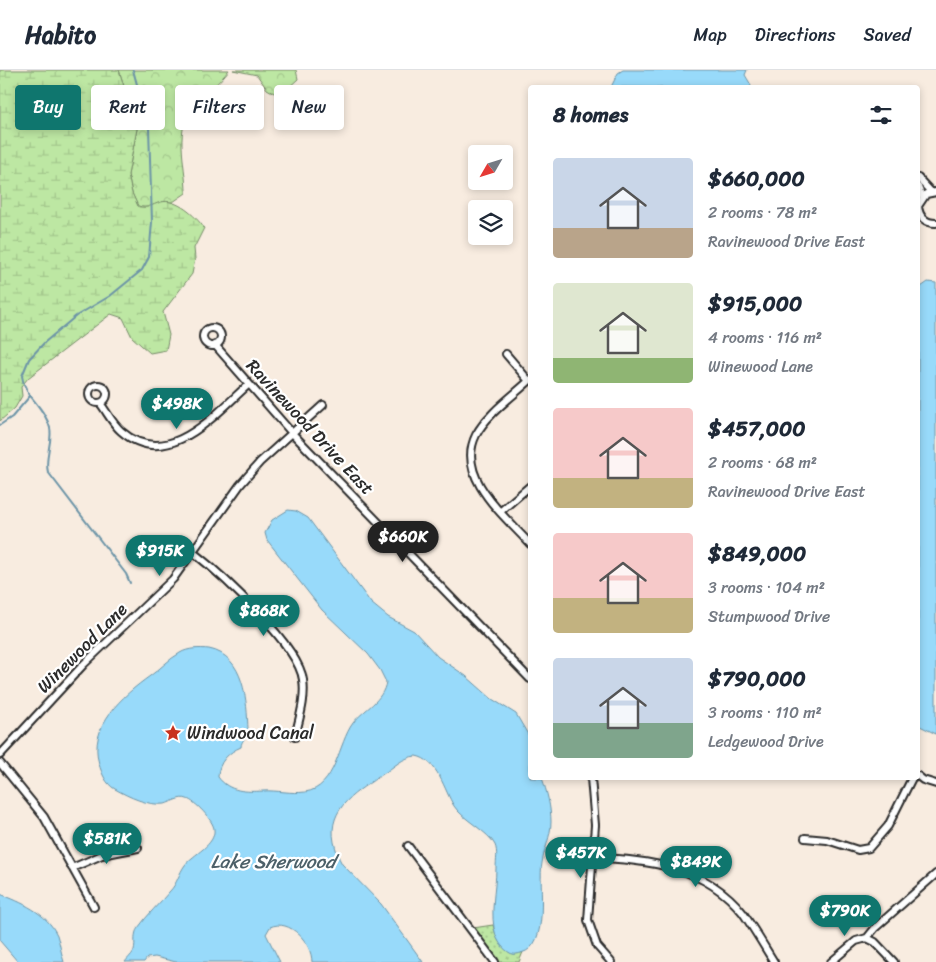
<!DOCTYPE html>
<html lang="en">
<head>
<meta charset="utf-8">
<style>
  body { margin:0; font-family:Sriracha,sans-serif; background:#f2f2f3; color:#1f2937; height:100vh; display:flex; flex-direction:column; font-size:19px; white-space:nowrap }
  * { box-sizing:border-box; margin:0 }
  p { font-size:16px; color:#747a83 }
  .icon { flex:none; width:28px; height:28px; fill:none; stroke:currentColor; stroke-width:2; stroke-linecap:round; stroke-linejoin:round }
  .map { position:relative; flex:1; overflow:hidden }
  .drawer { position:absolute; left:528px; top:15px; width:392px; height:695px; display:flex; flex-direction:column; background:#fff; border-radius:5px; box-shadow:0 2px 8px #0003 }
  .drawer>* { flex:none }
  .top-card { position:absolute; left:15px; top:15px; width:438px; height:45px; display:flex; gap:10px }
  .needle { width:32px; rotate:231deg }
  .tools { position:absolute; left:468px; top:75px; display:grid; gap:10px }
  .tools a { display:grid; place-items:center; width:45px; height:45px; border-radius:5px; background:#fff; box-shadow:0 2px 8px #0003; font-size:25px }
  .price { position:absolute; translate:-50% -42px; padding:0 11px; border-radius:18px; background:#0f766e; color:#fff; font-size:16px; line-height:32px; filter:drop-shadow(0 1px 2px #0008) }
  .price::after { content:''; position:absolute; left:50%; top:30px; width:15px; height:11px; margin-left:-8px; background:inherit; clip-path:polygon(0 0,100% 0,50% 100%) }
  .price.current { background:#222; color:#fff }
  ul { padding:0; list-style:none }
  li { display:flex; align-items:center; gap:15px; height:125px; padding:0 25px }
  li span { display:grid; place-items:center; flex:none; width:140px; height:100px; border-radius:5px; color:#555 }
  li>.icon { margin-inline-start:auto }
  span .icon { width:60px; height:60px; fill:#fffc; stroke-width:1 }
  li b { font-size:21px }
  h2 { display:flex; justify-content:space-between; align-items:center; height:60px; padding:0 25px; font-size:21px }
  .tag { padding:0 18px; border-radius:5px; background:#fff; box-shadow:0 2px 8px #0003; font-size:18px; line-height:45px }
  .tag.current { background:#0f766e; color:#fff }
  header { display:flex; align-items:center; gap:30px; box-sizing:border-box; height:70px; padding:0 25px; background:#fff; border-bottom:1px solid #e0e1e3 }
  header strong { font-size:24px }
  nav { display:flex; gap:28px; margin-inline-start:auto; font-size:18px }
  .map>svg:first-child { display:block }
  .forest { fill:url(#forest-crowns); stroke:#748967 }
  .wetland { fill:url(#wetland-marsh); stroke:#748967 }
  .park { fill:url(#park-dots); stroke:#748967 }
  .water { fill:#98dafa; stroke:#6c94a7 }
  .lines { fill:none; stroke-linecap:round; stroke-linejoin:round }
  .stream { stroke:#6c94a7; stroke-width:2 }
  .minor-casing { stroke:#2b2b2b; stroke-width:10 }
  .minor { stroke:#fff; stroke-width:6 }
  .labels { text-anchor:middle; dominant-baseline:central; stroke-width:4.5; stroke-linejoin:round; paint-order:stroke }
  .street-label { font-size:18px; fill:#2b2b2b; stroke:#fff }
  .poi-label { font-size:18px; fill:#2b2b2b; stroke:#fff; text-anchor:start }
  .water-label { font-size:19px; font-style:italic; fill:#4c6069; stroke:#fff }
</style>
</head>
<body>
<header>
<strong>Habito</strong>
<nav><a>Map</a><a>Directions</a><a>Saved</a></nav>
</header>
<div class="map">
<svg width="936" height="892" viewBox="0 0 936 892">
  <defs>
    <pattern id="forest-crowns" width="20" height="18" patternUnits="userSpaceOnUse" patternTransform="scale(1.25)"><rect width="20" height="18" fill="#bde7a3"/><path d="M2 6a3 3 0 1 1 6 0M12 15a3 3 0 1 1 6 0" fill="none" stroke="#a3c68c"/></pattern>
    <pattern id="wetland-marsh" width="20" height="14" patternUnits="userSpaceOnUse" patternTransform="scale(1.25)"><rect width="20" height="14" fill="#bde7a3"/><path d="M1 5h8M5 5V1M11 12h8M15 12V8" fill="none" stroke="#a3c68c"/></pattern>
    <pattern id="park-dots" width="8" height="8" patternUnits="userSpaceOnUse" patternTransform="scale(1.25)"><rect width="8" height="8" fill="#bde7a3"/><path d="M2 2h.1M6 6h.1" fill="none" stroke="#a3c68c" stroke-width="1.8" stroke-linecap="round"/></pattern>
  </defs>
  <rect width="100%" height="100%" fill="#f8ece0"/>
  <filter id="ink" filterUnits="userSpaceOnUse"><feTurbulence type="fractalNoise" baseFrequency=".02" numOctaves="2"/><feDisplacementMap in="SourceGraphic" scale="10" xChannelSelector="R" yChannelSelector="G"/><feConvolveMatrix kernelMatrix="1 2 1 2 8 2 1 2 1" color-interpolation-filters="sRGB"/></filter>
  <g filter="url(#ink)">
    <!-- forest -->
    <path class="forest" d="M119 0H229C219 13 207 22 196 33 172 58 186 93 186 123L173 132H162L147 139 138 137 132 123 128 105 137 59Z
      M233 0H296L298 9 287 19 274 23 267 19 257 5Z"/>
    <!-- wetland -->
    <path class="wetland" d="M0 0H119L137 59 128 105 132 123 138 136C148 139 151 135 161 132 176 128 196 146 204 158L194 178 195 189 192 204 163 242 169 265 166 280 150 283 132 267 123 248 111 244 28 308 21 317 22 326 15 338 0 351Z"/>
    <!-- park -->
    <path class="park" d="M493 855C497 869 500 878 514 884L523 882 519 892H499L473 858Z"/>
    <!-- water -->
    <path class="water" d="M623 0H747L745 5 751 15 750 18 611 17 618 3Z
      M928 212 936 213V664L918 655V219Z
      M288 440 296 441 308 448 371 533 388 547 414 561 438 587 466 606 492 629 516 644 530 668V708H542C547 722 551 737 551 752 551 766 544 780 542 793 538 814 551 876 521 883 517 884 514 885 510 883 503 879 499 873 496 866 489 844 496 820 496 798 496 791 498 782 495 775 489 762 462 749 454 736 444 720 438 690 416 686 403 687 394 697 383 704 358 721 327 737 334 772 336 780 338 787 342 794L381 834 423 892H312C312 873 290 848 270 857L266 864 280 892H176L155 887 147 888 144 892H125C128 888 133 884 134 880 136 873 133 864 138 858 148 844 159 834 170 821 177 814 179 803 185 795 193 784 216 775 214 759 213 750 195 731 187 729 180 726 172 732 165 734 148 736 129 727 115 719 106 714 102 704 99 694 88 656 122 626 150 606 160 599 169 589 180 583 188 578 200 578 209 579 245 586 247 632 248 660 248 667 241 670 241 677 229 682 218 692 218 707 229 722 246 722 263 721 277 720 291 724 305 722 336 718 338 673 353 653 364 639 383 631 386 612L380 600 368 584 322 540 267 470 265 463 272 450Z
      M0 824C21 832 47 843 57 865 60 874 61 883 64 892H18L0 871Z"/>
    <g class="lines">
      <!-- stream -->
      <path class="stream" d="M0 355 12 347 30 326
        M130 513 126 504 48 402C44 387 53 373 50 358 45 337 24 326 22 306L29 289 45 272 76 246 110 226 142 200 149 187 152 152 149 58 133 0"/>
      <!-- minor casing -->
      <g class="minor-casing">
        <path id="minor" d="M918 108 931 122
          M918 117 922 127
          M936 122 926 124 918 136C919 147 925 153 936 153
          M203 267a9 9 0 1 1 18 0a9 9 0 1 1-18 0Z
          M215 275 292 363 530 609
          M506 284 529 311
          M530 310C513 326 487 344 476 365 455 407 506 447 530 474
          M89 324a9 9 0 1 1 18 0a9 9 0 1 1-18 0Z
          M100 333C107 342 112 353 121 361 168 402 215 344 248 315
          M501 441 530 416
          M194 483C222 505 299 576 303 610 306 629 299 649 295 667
          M0 685 84 594 173 509 240 415 260 392 323 335
          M0 693 44 747 94 837
          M918 706 923 710 936 714
          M591 708 595 755 588 850 597 876 611 892
          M805 768 827 770 858 780 869 778 888 756 912 708
          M408 776 495 892
          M593 787C649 791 705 795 743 843 754 859 764 876 774 892
          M72 798 102 785 138 778
          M867 868 875 858 936 804
          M867 868 875 872 894 892
          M831 892 856 871 867 868"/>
      </g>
      <!-- minor -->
      <use href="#minor" class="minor"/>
    </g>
  </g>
  <!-- icons -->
  <defs>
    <g id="sight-bare" transform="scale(1.35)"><path d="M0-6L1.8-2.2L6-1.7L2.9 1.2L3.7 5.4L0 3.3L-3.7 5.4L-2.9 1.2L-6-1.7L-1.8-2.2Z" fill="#c8321e" stroke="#fff" stroke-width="2.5" paint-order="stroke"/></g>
  </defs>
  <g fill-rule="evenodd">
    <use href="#sight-bare" x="173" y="663"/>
  </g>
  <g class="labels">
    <!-- street labels -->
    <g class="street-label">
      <text transform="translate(310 357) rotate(47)">Ravinewood Drive East</text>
      <text transform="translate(82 578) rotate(-45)">Winewood Lane</text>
    </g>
    <!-- poi labels -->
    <g class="poi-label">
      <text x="187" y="663">Windwood Canal</text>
    </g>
    <!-- water labels -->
    <g class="water-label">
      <text x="273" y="791">Lake Sherwood</text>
    </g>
  </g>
</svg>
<div class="tools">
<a><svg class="needle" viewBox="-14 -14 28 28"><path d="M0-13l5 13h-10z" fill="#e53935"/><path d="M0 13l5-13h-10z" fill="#747a83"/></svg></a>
<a><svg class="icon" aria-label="layers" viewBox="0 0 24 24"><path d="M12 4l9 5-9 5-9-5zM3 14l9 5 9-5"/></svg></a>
</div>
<b class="price" style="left:177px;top:360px">$498K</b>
<b class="price current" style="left:403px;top:493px">$660K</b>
<b class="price" style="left:160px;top:507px">$915K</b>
<b class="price" style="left:264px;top:567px">$868K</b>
<b class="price" style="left:107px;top:795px">$581K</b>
<b class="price" style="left:581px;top:809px">$457K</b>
<b class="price" style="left:696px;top:818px">$849K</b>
<b class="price" style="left:845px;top:867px">$790K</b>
<div class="top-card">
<a class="tag current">Buy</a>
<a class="tag">Rent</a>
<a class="tag">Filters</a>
<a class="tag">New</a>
</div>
<section class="drawer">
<h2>8 homes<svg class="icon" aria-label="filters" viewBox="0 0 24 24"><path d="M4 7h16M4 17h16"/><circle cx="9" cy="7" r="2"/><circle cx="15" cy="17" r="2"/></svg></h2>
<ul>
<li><span style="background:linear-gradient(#c9d6e8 70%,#b9a48a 0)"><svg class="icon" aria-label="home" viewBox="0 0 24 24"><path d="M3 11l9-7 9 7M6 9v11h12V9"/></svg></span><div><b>$660,000</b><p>2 rooms · 78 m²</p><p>Ravinewood Drive East</p></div></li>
<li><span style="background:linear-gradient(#dfe7d0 75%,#8fb573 0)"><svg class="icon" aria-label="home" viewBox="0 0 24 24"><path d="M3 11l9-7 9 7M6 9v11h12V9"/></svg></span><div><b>$915,000</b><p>4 rooms · 116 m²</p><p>Winewood Lane</p></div></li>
<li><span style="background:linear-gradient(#f6c9c9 70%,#c2b280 0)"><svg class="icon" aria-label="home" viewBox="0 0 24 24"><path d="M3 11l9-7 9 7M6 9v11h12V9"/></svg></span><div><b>$457,000</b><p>2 rooms · 68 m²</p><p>Ravinewood Drive East</p></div></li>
<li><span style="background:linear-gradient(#f6c9c9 65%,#c2b280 0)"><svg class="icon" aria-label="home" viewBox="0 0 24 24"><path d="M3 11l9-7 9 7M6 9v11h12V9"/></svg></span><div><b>$849,000</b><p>3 rooms · 104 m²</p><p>Stumpwood Drive</p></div></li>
<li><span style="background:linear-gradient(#c9d6e8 65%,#7fa58c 0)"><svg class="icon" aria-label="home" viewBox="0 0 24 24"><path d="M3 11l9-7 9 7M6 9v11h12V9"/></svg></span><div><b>$790,000</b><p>3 rooms · 110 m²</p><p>Ledgewood Drive</p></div></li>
</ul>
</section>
</div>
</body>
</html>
